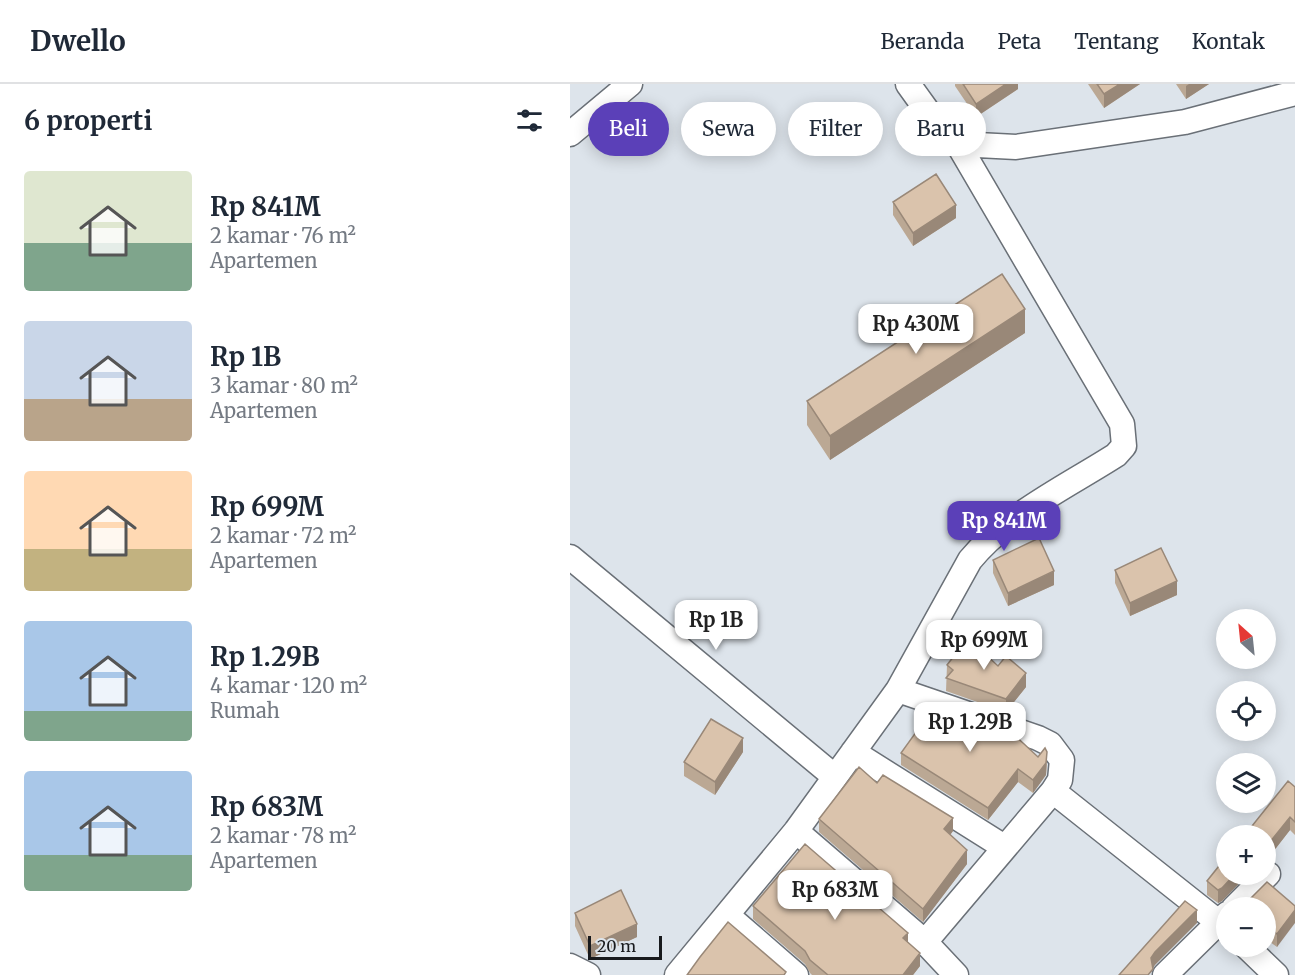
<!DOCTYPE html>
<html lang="id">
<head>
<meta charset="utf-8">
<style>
  body { margin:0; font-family:Merriweather,serif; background:#f6f6f7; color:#1f2937; height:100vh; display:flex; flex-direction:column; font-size:22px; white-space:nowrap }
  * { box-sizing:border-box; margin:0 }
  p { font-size:20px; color:#747a83 }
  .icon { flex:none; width:33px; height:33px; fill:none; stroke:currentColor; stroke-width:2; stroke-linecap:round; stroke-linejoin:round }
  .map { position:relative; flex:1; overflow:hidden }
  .side { display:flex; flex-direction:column; background:#fff; width:570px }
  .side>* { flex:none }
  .banner { position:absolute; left:18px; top:18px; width:570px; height:54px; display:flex; gap:12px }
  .needle { width:39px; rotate:333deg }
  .controls { position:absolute; left:646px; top:525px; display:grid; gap:12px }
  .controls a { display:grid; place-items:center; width:60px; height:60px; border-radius:50%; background:#fff; box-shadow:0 3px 15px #0003; font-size:30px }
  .scale { position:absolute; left:18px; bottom:15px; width:74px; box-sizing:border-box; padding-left:6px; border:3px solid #181a1d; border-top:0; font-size:16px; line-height:21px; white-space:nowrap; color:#181a1d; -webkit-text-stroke:4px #dde4eb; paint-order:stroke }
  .price { position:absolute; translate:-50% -51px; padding:0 14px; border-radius:12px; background:#fff; color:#222; font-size:20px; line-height:39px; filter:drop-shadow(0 2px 3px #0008) }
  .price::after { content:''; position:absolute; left:50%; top:36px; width:18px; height:14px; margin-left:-9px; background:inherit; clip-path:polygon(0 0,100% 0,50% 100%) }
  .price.active { background:#5b40b8; color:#fff }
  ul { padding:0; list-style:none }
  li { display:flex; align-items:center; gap:18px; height:150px; padding:0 24px }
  li span { display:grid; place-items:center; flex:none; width:168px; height:120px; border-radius:6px; color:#555 }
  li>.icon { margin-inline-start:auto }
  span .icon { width:72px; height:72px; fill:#fffc; stroke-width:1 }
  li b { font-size:26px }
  h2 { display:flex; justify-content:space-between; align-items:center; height:72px; padding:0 24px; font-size:26px }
  .chip { padding:0 21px; border-radius:27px; background:#fff; box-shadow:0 3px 15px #0003; font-size:21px; line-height:54px }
  .chip.active { background:#5b40b8; color:#fff }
  header { display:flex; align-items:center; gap:36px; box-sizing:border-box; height:84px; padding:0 30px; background:#fff; border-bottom:2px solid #e0e1e3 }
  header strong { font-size:28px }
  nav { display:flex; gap:33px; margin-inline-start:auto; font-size:21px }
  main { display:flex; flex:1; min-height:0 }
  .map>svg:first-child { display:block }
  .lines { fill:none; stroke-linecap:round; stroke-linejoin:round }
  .minor-casing { stroke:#6a7077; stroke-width:27 }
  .minor { stroke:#fff; stroke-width:24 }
  .wall { fill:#bba894 }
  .shaded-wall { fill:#998878 }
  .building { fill:#dac3ac; stroke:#998878; stroke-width:1.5 }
</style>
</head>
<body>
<header>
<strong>Dwello</strong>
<nav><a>Beranda</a><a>Peta</a><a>Tentang</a><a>Kontak</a></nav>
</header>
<main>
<section class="side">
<h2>6 properti<svg class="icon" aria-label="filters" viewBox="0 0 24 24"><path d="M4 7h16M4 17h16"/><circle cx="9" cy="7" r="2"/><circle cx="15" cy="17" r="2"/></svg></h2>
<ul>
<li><span style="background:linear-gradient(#dfe7d0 60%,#7fa58c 0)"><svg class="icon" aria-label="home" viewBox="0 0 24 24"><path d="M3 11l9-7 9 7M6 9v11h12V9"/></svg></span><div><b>Rp 841M</b><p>2 kamar · 76 m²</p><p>Apartemen</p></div></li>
<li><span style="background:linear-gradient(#c9d6e8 65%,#b9a48a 0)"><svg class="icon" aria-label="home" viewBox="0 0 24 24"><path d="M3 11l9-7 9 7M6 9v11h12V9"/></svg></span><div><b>Rp 1B</b><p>3 kamar · 80 m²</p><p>Apartemen</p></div></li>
<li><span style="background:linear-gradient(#ffd9b3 65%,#c2b280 0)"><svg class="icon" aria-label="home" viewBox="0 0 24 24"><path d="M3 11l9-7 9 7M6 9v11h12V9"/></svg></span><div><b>Rp 699M</b><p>2 kamar · 72 m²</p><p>Apartemen</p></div></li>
<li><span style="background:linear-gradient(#a9c7e8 75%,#7fa58c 0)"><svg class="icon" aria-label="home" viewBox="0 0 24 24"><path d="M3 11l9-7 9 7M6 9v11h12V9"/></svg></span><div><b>Rp 1.29B</b><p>4 kamar · 120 m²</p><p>Rumah</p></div></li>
<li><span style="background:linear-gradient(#a9c7e8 70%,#7fa58c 0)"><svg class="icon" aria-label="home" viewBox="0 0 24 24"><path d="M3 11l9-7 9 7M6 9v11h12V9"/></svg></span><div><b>Rp 683M</b><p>2 kamar · 78 m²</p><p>Apartemen</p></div></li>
</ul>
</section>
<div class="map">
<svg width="725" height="891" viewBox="0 0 725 891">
  <rect width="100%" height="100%" fill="#dde4eb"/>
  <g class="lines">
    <!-- minor casing -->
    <g class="minor-casing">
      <path id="minor" d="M0 50 60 0
        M388 60 446 63 615 38 725 9
        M0 473 265 693
        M328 606 468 654 480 660 492 676 490 696 483 707 355 858
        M283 668 434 763
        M483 707 657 845
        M226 747 355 858 386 891
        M664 824 698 790
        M158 832 226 891
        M676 862 706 891
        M0 882 18 891
        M107 891 226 747 328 606 400 476C438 430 496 403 546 371L554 362 552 340 388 60 361 32 338 0
        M595 891 657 830"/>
    </g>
    <!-- minor -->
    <use href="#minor" class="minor"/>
  </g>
  <!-- wall -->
  <path class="wall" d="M385 0H448V5L406 33 385 2Z
    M518 0H570L534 24Z
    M606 0H639L616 15Z
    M323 118 386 134 343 162 323 131Z
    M455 249 260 376 237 341V317Z
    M423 476 484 501 438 522 423 489Z
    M545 486 607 511 560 532 545 499Z
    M377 581 428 582 456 603 436 628 376 607Z
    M346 635 477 680 476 691 463 709 448 698 418 736 331 681V669L346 648Z
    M173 668 145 711 114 692V678Z
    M307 699 383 747 380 751 397 780 353 838 249 748V735Z
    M725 703V751L720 746 696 777V752Z
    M657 790H678L652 817 648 819 637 811V797Z
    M183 822 338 858 350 882 343 891H242L240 889 235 880 183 835Z
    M673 822H725L707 863 696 855V824H673Z
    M5 829 67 853 20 875 5 842Z"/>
  <!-- shaded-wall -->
  <path class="shaded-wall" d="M436 0H448V5L406 33V20Z
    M550 0H570L534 24V10Z
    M619 0H639L616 15V2Z
    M386 121V134L343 162V149Z
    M455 225V249L260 376V352Z
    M484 487V501L438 522V509Z
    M607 497V511L560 532V519Z
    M456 589V603L436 628V615Z
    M173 654V668L145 711V698Z
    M477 668 476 691 463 709V696Z
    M448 685V698L418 736V724Z
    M720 733V746L696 777V763Z
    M383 734V747L374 759V745Z
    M397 766V780L353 838V825Z
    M665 790H678L652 817 648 819V806Z
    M627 826V839L585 881 581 888V874L585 868Z
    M725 826V839L707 863V850Z
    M67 840V853L20 875V862Z
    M338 849V862L333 854Z
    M350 869V882L343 891H333Z"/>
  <!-- building -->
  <path class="building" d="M393 0H436L406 20Z
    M527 0H550L534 10Z
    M366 90 386 121 343 149 323 118Z
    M432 190 455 225 260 352 237 317Z
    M469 454 484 487 438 509 423 476Z
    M591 464 607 497 560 519 545 486Z
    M398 554 428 582 436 572 456 589 436 615 376 594 383 586 377 581Z
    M358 619 440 647 468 673 475 664 477 668 476 679 463 696 448 685 418 724 331 669 352 640 346 635Z
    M141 635 173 654 145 698 114 678Z
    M289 683 307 699 313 691 383 734 374 745 397 766 353 825 249 735Z
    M718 697 725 703V738L720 733 696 763V752H674Z
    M235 760 338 849 333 854 350 869 333 891H258L240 876 235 867 183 822Z
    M657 772V790H665L652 804 648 806 637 797Z
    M697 798 725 822V826L707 850 696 841V824H675L673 822Z
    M51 806 67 840 20 862 5 829Z
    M615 817 627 826 585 868 581 874 583 885 578 891H549Z
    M158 838 216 888 214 891H117L130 873Z"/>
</svg>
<div class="controls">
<a><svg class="needle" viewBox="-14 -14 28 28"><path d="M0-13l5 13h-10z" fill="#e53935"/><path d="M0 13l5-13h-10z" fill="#747a83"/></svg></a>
<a><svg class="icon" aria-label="locate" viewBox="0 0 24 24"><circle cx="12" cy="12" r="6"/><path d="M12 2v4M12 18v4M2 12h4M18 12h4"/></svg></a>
<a><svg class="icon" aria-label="layers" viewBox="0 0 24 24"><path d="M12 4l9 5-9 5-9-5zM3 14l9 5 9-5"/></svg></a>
<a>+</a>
<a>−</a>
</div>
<div class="scale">20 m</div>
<b class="price" style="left:346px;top:271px">Rp 430M</b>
<b class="price active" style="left:434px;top:468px">Rp 841M</b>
<b class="price" style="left:146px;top:567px">Rp 1B</b>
<b class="price" style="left:414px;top:587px">Rp 699M</b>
<b class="price" style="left:400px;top:669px">Rp 1.29B</b>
<b class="price" style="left:265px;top:837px">Rp 683M</b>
<div class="banner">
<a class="chip active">Beli</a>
<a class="chip">Sewa</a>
<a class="chip">Filter</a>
<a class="chip">Baru</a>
</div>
</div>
</main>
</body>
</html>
